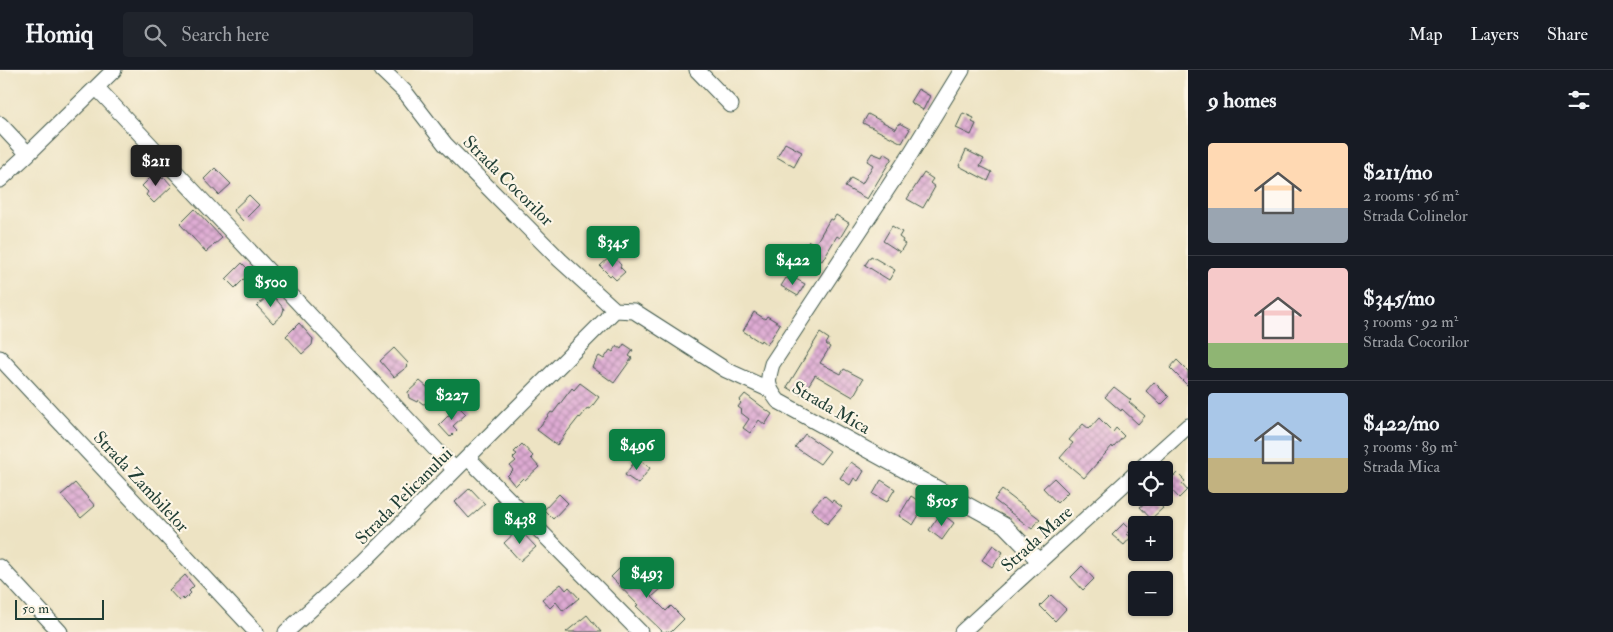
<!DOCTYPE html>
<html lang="en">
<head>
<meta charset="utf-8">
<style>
  body { margin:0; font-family:"IM FELL Double Pica",serif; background:#20242c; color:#f1f3f6; height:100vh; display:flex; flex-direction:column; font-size:19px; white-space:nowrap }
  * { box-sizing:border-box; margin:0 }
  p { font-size:16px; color:#9ea1a6 }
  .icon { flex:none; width:28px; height:28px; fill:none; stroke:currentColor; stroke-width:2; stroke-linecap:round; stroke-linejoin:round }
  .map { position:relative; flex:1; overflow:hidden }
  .details { display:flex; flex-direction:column; background:#171b24; width:425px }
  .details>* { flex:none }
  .controls { position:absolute; left:1128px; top:391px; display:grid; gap:10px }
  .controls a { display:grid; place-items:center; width:45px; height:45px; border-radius:5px; background:#171b24; box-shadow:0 1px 4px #0004; font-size:25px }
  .scale { position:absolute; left:15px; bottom:12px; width:89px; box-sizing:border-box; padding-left:5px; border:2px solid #1f3d34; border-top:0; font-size:14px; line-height:18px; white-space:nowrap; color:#1f3d34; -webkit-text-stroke:4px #fcf5e5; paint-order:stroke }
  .price { position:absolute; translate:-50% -42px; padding:0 11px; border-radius:5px; background:#0b8043; color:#fff; font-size:16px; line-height:32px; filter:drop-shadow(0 1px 2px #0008) }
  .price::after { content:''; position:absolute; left:50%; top:30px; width:15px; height:11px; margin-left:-8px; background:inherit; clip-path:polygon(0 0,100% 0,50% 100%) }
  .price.current { background:#222; color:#fff }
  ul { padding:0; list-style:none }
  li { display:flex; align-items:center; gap:15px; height:125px; padding:0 20px }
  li+li { border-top:1px solid #363941 }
  li span { display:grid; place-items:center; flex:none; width:140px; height:100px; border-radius:5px; color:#555 }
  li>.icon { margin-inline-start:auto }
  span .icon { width:60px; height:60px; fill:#fffc; stroke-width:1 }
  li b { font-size:21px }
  h2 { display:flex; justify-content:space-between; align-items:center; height:60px; padding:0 20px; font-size:21px }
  header { display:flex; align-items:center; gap:30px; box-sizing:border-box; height:70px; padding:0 25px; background:#171b24; border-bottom:1px solid #363941 }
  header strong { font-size:24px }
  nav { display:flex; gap:28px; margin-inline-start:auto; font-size:18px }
  .search { width:350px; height:45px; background:#20242c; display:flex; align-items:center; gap:12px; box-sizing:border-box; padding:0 18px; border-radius:5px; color:#9ea1a6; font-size:19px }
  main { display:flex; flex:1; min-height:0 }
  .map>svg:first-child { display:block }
  .building { fill:url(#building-cross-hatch) }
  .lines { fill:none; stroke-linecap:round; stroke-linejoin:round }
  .minor-casing { stroke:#3e5649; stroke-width:17 }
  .minor { stroke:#fff; stroke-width:15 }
  .labels { text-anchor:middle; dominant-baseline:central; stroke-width:4.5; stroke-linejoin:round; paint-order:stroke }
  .street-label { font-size:18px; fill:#1f3d34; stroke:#fcf5e5 }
</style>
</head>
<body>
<header>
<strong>Homiq</strong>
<div class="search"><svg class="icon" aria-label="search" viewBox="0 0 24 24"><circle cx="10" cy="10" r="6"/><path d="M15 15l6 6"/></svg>Search here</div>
<nav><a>Map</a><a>Layers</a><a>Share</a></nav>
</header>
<main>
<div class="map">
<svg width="1188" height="562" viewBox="0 0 1188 562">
  <defs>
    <pattern id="building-cross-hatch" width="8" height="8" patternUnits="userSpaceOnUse" patternTransform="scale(1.25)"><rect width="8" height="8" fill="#deaad3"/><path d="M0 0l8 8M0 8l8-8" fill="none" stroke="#b38cac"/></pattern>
  </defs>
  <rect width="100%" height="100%" fill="#fcf5e5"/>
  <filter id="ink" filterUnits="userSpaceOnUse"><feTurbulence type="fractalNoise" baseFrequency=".02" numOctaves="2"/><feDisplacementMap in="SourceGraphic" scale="10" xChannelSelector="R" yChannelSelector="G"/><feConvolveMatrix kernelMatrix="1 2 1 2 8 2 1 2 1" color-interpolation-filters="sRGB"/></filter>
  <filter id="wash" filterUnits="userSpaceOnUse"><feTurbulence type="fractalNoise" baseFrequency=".0096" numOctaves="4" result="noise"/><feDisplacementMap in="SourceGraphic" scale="20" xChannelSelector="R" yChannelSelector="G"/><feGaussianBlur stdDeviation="1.12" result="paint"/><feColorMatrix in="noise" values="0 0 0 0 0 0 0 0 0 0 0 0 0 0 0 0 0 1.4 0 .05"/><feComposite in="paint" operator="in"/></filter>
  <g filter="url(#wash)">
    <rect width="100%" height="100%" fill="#ede3c3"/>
    <g id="blocks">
      <!-- building -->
      <path class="building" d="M918 19 930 26 923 40 910 32Z
        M963 43 974 48 972 52 976 54 971 65 956 58Z
        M868 44 896 59 899 53 910 59 902 73 863 53Z
        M785 73 802 82 794 97 777 87Z
        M966 80 984 89 980 96 992 102 988 111 959 96Z
        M872 83 882 87 884 83 892 88 867 129 845 117 851 108 862 114 873 95 867 91Z
        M215 98 231 114 219 125 204 109Z
        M156 102 163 109 164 107 172 116 154 133 146 125 148 122 142 116Z
        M924 103 933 109 930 113 935 117 923 138 907 129Z
        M249 125 259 135 243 151 233 140Z
        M195 139 222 168 206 182 180 154Z
        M836 145 849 153 840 168 837 166 822 191 803 180 809 171 814 174 816 173 830 149 833 150Z
        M892 156 902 162 899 167 903 170 902 172 905 174 900 182 883 171Z
        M612 185 621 195 620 197 625 202 616 210 611 205 610 206 600 196Z
        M871 186 895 200 889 210 865 195Z
        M242 193 251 202 235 218 226 209Z
        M786 208 794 212 796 209 805 214 798 226 781 216Z
        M271 223 284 239 282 245 273 253 257 236Z
        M754 242 765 249 767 246 780 254 767 275 761 270 760 272 743 261Z
        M299 253 313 269 312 275 302 284 286 266Z
        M820 263 829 269 826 274 830 277 820 293 841 304 844 299 863 309 853 327 815 305 802 326 787 317Z
        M624 274 633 280 629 286 632 288 614 313 592 297 599 286 604 289 610 280 613 282 617 276 621 279Z
        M394 278 408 293 407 295 408 296 394 307 380 291Z
        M1177 290 1188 301V316L1170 298Z
        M420 311 434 323 431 326 429 333 423 334 418 330 417 332 409 328 408 322Z
        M1154 312 1169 327 1161 335 1146 321Z
        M580 313 599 327 590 339 588 338 580 348 579 347 557 375 537 360 551 342 553 343 572 318 574 320Z
        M1114 317 1131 330 1129 332 1145 346 1138 354 1122 339 1121 341 1105 327Z
        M745 324 772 344 765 355 759 350 750 363 743 358 749 349 740 342 742 340 738 337 741 333 739 331Z
        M458 336 466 344 453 356 457 360 450 367 439 355Z
        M1099 348 1113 362 1116 358 1124 366 1113 378 1112 376 1084 408 1060 388 1073 373 1069 370 1083 354 1089 359Z
        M805 364 830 381 820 394 795 377Z
        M522 374 533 386 531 388 539 397 525 410 523 408 515 416 507 406 513 400 510 396 516 391 513 388 517 384 514 382Z
        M637 388 650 398 638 414 625 405Z
        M851 392 864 401 858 411 854 408 850 415 840 408Z
        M1177 403 1185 411 1182 414 1187 420 1179 428 1166 414Z
        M1054 408 1068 422 1057 433 1043 418Z
        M881 410 895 419 887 432 873 424Z
        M75 413 95 436 81 448 61 425Z
        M470 418 485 434 469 448 455 432Z
        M1002 420 1040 449 1032 459 994 430Z
        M559 424 568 433 553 449 544 440Z
        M824 425 832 432 833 430 842 437 827 454 811 439Z
        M911 426 925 435 913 455 899 446Z
        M1151 428H1153L1163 438 1151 449 1140 437Z
        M941 443 954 453 942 470 929 460Z
        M1124 453 1131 460 1127 464 1131 467 1124 475 1112 465Z
        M519 459 536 477 520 491 504 473Z
        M993 475 1003 482 992 497 982 490Z
        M633 489 641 496 631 505 643 519 644 518 645 520 655 511 662 518 652 527 666 541 671 536 684 549 671 562H663L636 536 638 535 611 507 622 496 624 498Z
        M1082 496 1094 509 1083 520 1071 507Z
        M185 505 194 516 189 521 191 523 184 530 182 528 179 531 169 520Z
        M561 514 566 520 569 517 579 528 563 541 556 532 550 538 542 529Z
        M1051 525 1066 539 1055 551 1040 536Z
        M587 545 601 562H566Z"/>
    </g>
  </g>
  <g filter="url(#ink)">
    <use href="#blocks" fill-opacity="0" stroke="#3e5649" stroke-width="1"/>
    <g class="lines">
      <!-- minor casing -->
      <g class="minor-casing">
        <path id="minor" d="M382 0 405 22 445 74 560 190 615 240
          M697 0 731 35
          M962 0 911 83 772 294C767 312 766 315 778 331L1004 455 1039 491
          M97 18 455 400
          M0 54 28 84
          M0 110 28 84 114 0
          M0 288 256 562
          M468 388 640 562
          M1139 400 1188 356
          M0 497 60 562
          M286 562 364 491 615 240 634 241 726 300 770 320
          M962 562 1136 403"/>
      </g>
      <!-- minor -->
      <use href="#minor" class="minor"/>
    </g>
  </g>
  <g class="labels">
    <!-- street labels -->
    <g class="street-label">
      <text transform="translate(508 111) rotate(45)">Strada Cocorilor</text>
      <text transform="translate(831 338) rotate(30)">Strada Mica</text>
      <text transform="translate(141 412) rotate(47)">Strada Zambilelor</text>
      <text transform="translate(404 426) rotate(-45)">Strada Pelicanului</text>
      <text transform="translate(1037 469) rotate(-42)">Strada Mare</text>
    </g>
  </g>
</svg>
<div class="controls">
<a><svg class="icon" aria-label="locate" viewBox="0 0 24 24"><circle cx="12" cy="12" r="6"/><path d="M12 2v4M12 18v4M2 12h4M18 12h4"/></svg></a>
<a>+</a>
<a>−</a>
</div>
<div class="scale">50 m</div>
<b class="price current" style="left:156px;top:117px">$211</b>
<b class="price" style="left:613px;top:198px">$345</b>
<b class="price" style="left:793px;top:216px">$422</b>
<b class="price" style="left:271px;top:238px">$500</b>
<b class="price" style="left:452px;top:351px">$227</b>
<b class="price" style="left:637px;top:401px">$496</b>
<b class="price" style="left:942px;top:457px">$505</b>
<b class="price" style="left:520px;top:475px">$438</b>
<b class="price" style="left:647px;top:529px">$493</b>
</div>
<section class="details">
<h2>9 homes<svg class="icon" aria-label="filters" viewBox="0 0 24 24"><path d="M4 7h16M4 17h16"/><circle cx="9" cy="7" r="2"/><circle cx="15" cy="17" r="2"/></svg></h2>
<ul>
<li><span style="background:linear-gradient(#ffd9b3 65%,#9aa5b1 0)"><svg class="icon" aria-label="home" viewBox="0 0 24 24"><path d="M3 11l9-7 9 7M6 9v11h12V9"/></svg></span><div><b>$211/mo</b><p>2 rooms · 56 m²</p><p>Strada Colinelor</p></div></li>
<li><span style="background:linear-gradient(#f6c9c9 75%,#8fb573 0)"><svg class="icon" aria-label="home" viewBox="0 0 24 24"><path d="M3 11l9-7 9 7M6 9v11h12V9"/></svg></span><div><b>$345/mo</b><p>3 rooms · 92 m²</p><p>Strada Cocorilor</p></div></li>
<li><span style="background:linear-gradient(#a9c7e8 65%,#c2b280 0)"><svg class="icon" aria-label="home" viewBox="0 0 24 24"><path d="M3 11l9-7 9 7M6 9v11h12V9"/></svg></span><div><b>$422/mo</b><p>3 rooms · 89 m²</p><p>Strada Mica</p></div></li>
</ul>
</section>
</main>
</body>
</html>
